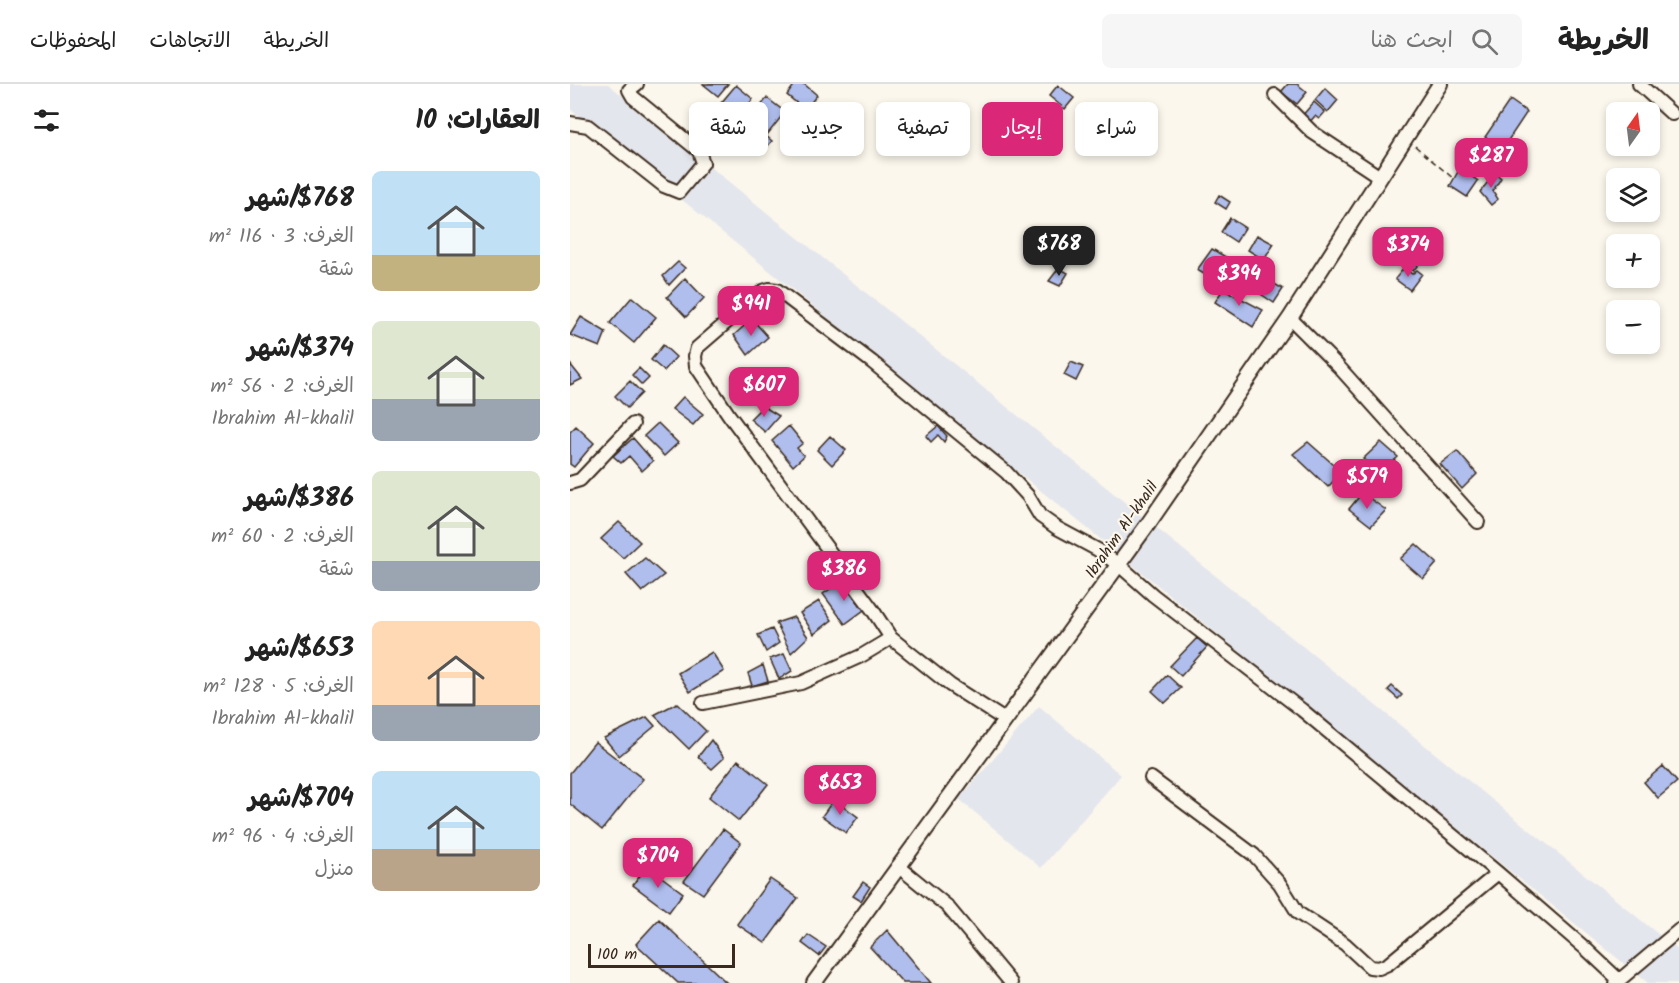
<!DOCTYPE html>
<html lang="ar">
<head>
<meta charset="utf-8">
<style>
  body { margin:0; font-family:Kalam,"Playpen Sans Arabic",sans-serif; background:#f6f6f6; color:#222; direction:rtl; height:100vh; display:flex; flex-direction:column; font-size:22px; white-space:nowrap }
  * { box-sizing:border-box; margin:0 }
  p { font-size:20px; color:#767676 }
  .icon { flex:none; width:33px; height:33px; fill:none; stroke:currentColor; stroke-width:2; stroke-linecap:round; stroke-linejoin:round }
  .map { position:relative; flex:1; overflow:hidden; direction:ltr }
  .drawer { display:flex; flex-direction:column; background:#fff; width:570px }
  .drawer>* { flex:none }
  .banner { position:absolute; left:18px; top:18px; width:570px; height:54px; direction:rtl; display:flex; gap:12px }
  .needle { width:39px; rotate:14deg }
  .buttons { position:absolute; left:1036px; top:18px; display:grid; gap:12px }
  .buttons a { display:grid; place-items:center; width:54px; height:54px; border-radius:9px; background:#fff; box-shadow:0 3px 9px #0003; font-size:30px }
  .scale { position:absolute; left:18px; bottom:15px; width:147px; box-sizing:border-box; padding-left:6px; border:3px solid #3b2a1e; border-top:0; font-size:16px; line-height:21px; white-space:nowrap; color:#3b2a1e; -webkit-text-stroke:4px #fbf7ec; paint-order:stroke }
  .price { position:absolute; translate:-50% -51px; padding:0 14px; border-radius:12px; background:#db2777; color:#fff; font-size:20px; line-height:39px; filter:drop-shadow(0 2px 3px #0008) }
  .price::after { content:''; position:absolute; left:50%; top:36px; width:18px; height:14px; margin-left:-9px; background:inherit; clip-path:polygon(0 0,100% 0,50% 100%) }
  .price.selected { background:#222; color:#fff }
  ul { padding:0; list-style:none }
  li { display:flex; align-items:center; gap:18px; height:150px; padding:0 30px }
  li span { display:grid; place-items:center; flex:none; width:168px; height:120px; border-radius:9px; color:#555 }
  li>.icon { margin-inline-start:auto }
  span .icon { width:72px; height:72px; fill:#fffc; stroke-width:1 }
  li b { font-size:26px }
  h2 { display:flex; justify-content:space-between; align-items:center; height:72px; padding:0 30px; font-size:26px }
  .tag { padding:0 21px; border-radius:9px; background:#fff; box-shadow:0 3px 9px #0003; font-size:21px; line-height:54px }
  .tag.selected { background:#db2777; color:#fff }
  header { display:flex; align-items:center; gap:36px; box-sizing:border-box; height:84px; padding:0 30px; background:#fff; border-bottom:2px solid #e0e0e0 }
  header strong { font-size:28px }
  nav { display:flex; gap:33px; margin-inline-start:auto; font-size:21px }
  .search { width:420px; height:54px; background:#f6f6f6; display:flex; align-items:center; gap:15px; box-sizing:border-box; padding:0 21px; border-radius:9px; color:#767676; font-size:22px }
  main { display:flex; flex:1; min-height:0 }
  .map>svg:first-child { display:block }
  .built { fill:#e4e6ed }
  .building { fill:#b0beee; stroke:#3b2a1e; stroke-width:1.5 }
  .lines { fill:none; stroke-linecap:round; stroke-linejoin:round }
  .minor-casing { stroke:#3b2a1e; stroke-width:16 }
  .tertiary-casing { stroke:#3b2a1e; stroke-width:18 }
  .path { stroke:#3b2a1e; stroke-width:1.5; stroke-dasharray:6 4.5; stroke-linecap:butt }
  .minor { stroke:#fbf7ec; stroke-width:12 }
  .tertiary { stroke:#fbf7ec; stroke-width:14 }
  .labels { text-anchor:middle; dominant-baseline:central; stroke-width:4.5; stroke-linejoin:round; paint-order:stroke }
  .street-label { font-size:16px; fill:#3b2a1e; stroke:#fbf7ec }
</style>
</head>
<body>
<header>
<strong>الخريطة</strong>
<div class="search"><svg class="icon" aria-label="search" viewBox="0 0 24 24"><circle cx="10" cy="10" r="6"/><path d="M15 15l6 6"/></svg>ابحث هنا</div>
<nav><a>الخريطة</a><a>الاتجاهات</a><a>المحفوظات</a></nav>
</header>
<main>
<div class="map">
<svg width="1109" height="899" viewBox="0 0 1109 899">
  <rect width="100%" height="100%" fill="#fbf7ec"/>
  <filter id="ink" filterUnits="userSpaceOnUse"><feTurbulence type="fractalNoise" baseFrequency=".0167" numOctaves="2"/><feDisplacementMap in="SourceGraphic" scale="12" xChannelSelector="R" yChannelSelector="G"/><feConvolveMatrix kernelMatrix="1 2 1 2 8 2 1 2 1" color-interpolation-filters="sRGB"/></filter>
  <g filter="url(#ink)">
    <!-- built -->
    <path class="built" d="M0 0H38L1109 867V899H1078L0 25Z
      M469 622 551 691 471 784 389 715Z"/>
    <!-- building -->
    <path class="building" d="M133 0H158L148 12Z
      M225 0H234L247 11 235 26 217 11Z
      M718 0H727L737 8 727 20 711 8Z
      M166 1 183 15 168 33 151 19Z
      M488 1 504 14 495 25 479 12Z
      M755 4 768 16 758 28 745 16Z
      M197 14 215 28 197 51 179 37Z
      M940 16 957 28 933 64 915 53Z
      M744 18 755 28 749 35 745 32 738 40 731 33Z
      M272 37 288 50 278 62 262 49Z
      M187 44 202 57 195 65 180 52Z
      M890 84 908 97 897 113 880 102Z
      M925 89 931 94 923 107 928 115 921 121 910 108Z
      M649 111 660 118 656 125 645 118Z
      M660 134 675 144 666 158 651 148Z
      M687 151 704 160 694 176 678 166Z
      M837 163 853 175 843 187 828 175Z
      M642 165 664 178 646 197 627 186Z
      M108 178 115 184 99 201 93 192Z
      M489 184 498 189 490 202 479 197Z
      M834 184 842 190 847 186 852 190 840 206 825 195Z
      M686 189 713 205 704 219 679 202Z
      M115 194 134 214 116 233 97 213Z
      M653 205 693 226 683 243 645 218Z
      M62 213 86 233 64 259 40 239Z
      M11 233 36 248 30 263 0 251Z
      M182 235 198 253 178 271 164 251Z
      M93 261 106 273 94 287 81 276Z
      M501 278 513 283 506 297 494 291Z
      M0 280 12 295 0 301Z
      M69 284 79 294 72 301 62 291Z
      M60 297 72 309 57 324 45 312Z
      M113 313 133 330 123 341 102 325Z
      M193 322 209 332 195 348 180 335Z
      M88 339 108 359 94 372 74 352Z
      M6 342 24 359 4 383 0 380V348Z
      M219 342 233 359 227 364 234 372 223 382 202 357Z
      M368 342 377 352 374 358 368 351 361 358 356 352Z
      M260 352 276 366 262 381 247 366Z
      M63 354 83 377 72 387 59 372 51 379 43 372Z
      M738 358 772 388 758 403 723 370Z
      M811 358 828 373 810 390 793 375Z
      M887 367 907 390 892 405 870 380Z
      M792 409 816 426 801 442 779 425Z
      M49 438 70 458 53 474 31 455Z
      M846 460 867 479 853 495 830 475Z
      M75 474 94 491 72 508 56 490Z
      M272 497 294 526 275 540 253 510Z
      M249 517 262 536 244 550 230 529Z
      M224 533 238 553 221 569 206 539Z
      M202 545 209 559 196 568 188 551Z
      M627 554 637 563 611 592 600 582Z
      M142 568 154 587 120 608 108 589Z
      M214 570 222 587 209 595 200 575Z
      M193 581 198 597 182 602 178 589Z
      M597 591 611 604 595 619 582 607Z
      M822 602 832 611 828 615 818 606Z
      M107 619 136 647 119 665 84 631Z
      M77 633 85 642 49 672 34 654Z
      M141 656 154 674 142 685 128 673Z
      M25 658 73 695 32 746 0 720V689Z
      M168 676 198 700 169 737 139 713Z
      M1093 682 1107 698 1088 714 1074 698Z
      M264 715 288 733 276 749 252 732Z
      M153 745 171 759 133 810 114 797Z
      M77 782 113 809 99 828 63 801Z
      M200 795 228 814 195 859 167 840Z
      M293 798 300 803 291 817 283 812Z
      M89 835 157 899H108L66 860Z
      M317 846 361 899H333L300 863Z
      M238 851 256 863 249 872 232 859Z"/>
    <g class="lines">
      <!-- minor casing -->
      <g class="minor-casing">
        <path id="minor" d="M1069 0 1102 30
          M705 11 742 48 810 93
          M0 39 18 42 94 102 109 108 133 79 129 67 63 13 59 6 67 0
          M720 234 768 282 908 438
          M0 399 10 396 63 340
          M133 619 231 599 291 572 321 554
          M435 636 380 601 321 554 302 525 159 331 126 282 125 272 127 264 193 207 199 205 207 206 302 278 436 388 458 412 470 432 487 444 528 466 549 481 583 511 732 626 928 789 1016 865 1049 896
          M581 694 684 771 710 800 728 829 775 860 800 883 809 884 818 880 928 789
          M328 782 377 822 441 899
          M1046 899 1109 846"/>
      </g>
      <!-- tertiary casing -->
      <g class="tertiary-casing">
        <path id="tertiary" d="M244 899 578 440 720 234 870 0"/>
      </g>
      <!-- path -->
      <path class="path" d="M845 62 884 95"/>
      <!-- minor -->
      <use href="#minor" class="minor"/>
      <!-- tertiary -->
      <use href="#tertiary" class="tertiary"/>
    </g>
  </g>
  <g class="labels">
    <!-- street labels -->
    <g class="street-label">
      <text transform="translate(552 446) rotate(-55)">Ibrahim Al-khalil</text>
    </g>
  </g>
</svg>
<div class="buttons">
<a><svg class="needle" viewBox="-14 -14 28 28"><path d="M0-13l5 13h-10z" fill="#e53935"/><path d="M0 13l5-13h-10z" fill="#767676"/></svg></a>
<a><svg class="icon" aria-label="layers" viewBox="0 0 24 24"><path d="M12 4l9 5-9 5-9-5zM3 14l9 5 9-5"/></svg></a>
<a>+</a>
<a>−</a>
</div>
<div class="scale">100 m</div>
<b class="price" style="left:921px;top:105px">$287</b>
<b class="price selected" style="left:489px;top:193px">$768</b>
<b class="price" style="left:838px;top:194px">$374</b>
<b class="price" style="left:669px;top:223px">$394</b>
<b class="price" style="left:181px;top:253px">$941</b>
<b class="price" style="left:194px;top:334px">$607</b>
<b class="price" style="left:797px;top:426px">$579</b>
<b class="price" style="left:274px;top:518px">$386</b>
<b class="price" style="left:270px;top:732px">$653</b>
<b class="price" style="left:88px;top:805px">$704</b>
<div class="banner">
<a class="tag">شراء</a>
<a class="tag selected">إيجار</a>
<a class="tag">تصفية</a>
<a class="tag">جديد</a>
<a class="tag">شقة</a>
</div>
</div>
<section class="drawer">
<h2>العقارات: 10<svg class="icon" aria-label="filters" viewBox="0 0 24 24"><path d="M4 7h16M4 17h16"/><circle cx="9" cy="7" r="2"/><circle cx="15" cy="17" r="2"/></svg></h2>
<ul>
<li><span style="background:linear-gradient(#bfe0f5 70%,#c2b280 0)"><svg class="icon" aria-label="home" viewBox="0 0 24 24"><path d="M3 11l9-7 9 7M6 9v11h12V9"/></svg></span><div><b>$768/شهر</b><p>الغرف: 3 · 116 m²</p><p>شقة</p></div></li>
<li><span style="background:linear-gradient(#dfe7d0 65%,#9aa5b1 0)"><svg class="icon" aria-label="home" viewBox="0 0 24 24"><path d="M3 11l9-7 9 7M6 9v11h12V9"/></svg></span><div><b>$374/شهر</b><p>الغرف: 2 · 56 m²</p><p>Ibrahim Al-khalil</p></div></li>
<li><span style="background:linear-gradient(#dfe7d0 75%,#9aa5b1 0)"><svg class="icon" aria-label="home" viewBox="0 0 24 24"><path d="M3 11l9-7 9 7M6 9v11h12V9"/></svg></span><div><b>$386/شهر</b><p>الغرف: 2 · 60 m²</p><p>شقة</p></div></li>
<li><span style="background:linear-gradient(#ffd9b3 70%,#9aa5b1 0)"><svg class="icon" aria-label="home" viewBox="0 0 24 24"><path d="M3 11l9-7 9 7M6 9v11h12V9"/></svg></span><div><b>$653/شهر</b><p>الغرف: 5 · 128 m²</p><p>Ibrahim Al-khalil</p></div></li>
<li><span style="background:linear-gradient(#bfe0f5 65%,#b9a48a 0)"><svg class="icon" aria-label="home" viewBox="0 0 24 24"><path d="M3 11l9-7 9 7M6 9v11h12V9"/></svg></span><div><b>$704/شهر</b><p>الغرف: 4 · 96 m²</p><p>منزل</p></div></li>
</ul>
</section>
</main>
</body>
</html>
